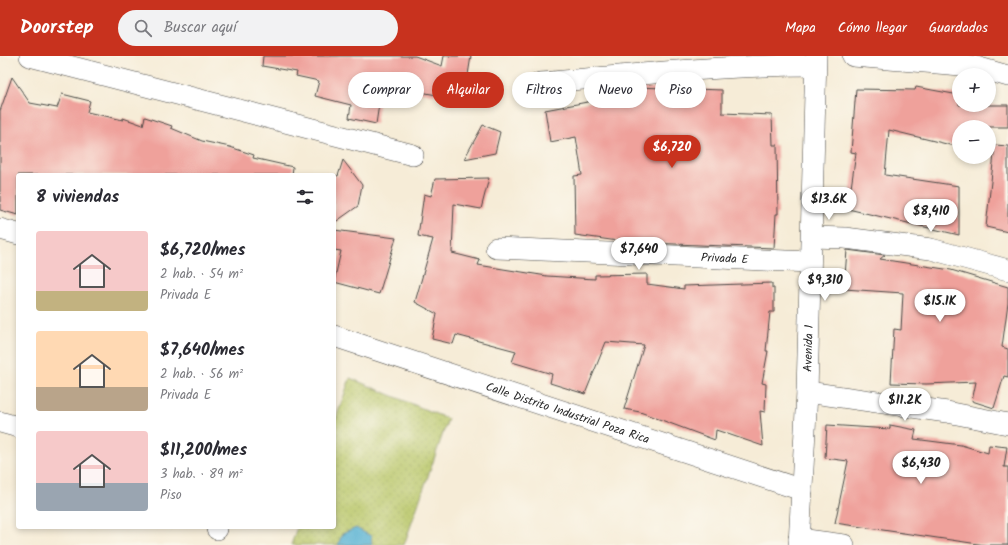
<!DOCTYPE html>
<html lang="es">
<head>
<meta charset="utf-8">
<style>
  body { margin:0; font-family:Kalam,sans-serif; background:#f2f2f3; color:#2b2b33; height:100vh; display:flex; flex-direction:column; font-size:15px; white-space:nowrap }
  * { box-sizing:border-box; margin:0 }
  p { font-size:13px; color:#7c7c81 }
  .icon { flex:none; width:22px; height:22px; fill:none; stroke:currentColor; stroke-width:2; stroke-linecap:round; stroke-linejoin:round }
  .map { position:relative; flex:1; overflow:hidden }
  .details { position:absolute; left:16px; top:117px; width:320px; height:356px; display:flex; flex-direction:column; background:#fff; border-radius:4px; box-shadow:0 2px 6px #0003 }
  .details>* { flex:none }
  .top-card { position:absolute; left:348px; top:16px; width:380px; height:36px; display:flex; gap:8px }
  .fabs { position:absolute; left:952px; top:12px; display:grid; gap:8px }
  .fabs a { display:grid; place-items:center; width:44px; height:44px; border-radius:50%; background:#fff; box-shadow:0 2px 6px #0003; font-size:20px }
  .price { position:absolute; translate:-50% -34px; padding:0 9px; border-radius:14px; background:#fff; color:#222; font-size:13px; line-height:26px; filter:drop-shadow(0 1px 2px #0008) }
  .price::after { content:''; position:absolute; left:50%; top:24px; width:12px; height:9px; margin-left:-6px; background:inherit; clip-path:polygon(0 0,100% 0,50% 100%) }
  .price.active { background:#c8321e; color:#fff }
  ul { padding:0; list-style:none }
  li { display:flex; align-items:center; gap:12px; height:100px; padding:0 20px }
  li span { display:grid; place-items:center; flex:none; width:112px; height:80px; border-radius:4px; color:#555 }
  li>.icon { margin-inline-start:auto }
  span .icon { width:48px; height:48px; fill:#fffc; stroke-width:1 }
  li b { font-size:17px }
  h2 { display:flex; justify-content:space-between; align-items:center; height:48px; padding:0 20px; font-size:17px }
  .tag { padding:0 14px; border-radius:18px; background:#fff; box-shadow:0 2px 6px #0003; font-size:14px; line-height:36px }
  .tag.active { background:#c8321e; color:#fff }
  header { display:flex; align-items:center; gap:24px; box-sizing:border-box; height:56px; padding:0 20px; background:#c8321e; color:#fff }
  header strong { font-size:19px }
  nav { display:flex; gap:22px; margin-inline-start:auto; font-size:14px }
  .search { width:280px; height:36px; background:#f2f2f3; display:flex; align-items:center; gap:10px; box-sizing:border-box; padding:0 14px; border-radius:22px; color:#7c7c81; font-size:15px }
  .map>svg:first-child { display:block }
  .park { fill:url(#park-dots); stroke:#72794a }
  .water { fill:#55b1d3; stroke:#406e7f }
  .building { fill:#efa19b }
  .lines { fill:none; stroke-linecap:round; stroke-linejoin:round }
  .street-casing { stroke:#494845; stroke-width:22 }
  .street { stroke:#fff; stroke-width:21 }
  .labels { text-anchor:middle; dominant-baseline:central; stroke-width:4; stroke-linejoin:round; paint-order:stroke }
  .street-label { font-size:12px; fill:#2b2b2b; stroke:#fbf7ec }
</style>
</head>
<body>
<header>
<strong>Doorstep</strong>
<div class="search"><svg class="icon" aria-label="search" viewBox="0 0 24 24"><circle cx="10" cy="10" r="6"/><path d="M15 15l6 6"/></svg>Buscar aquí</div>
<nav><a>Mapa</a><a>Cómo llegar</a><a>Guardados</a></nav>
</header>
<div class="map">
<svg width="1008" height="489" viewBox="0 0 1008 489">
  <defs>
    <pattern id="park-dots" width="8" height="8" patternUnits="userSpaceOnUse"><rect width="8" height="8" fill="#b9c76a"/><path d="M2 2h.1M6 6h.1" fill="none" stroke="#9fab5c" stroke-width="1.8" stroke-linecap="round"/></pattern>
  </defs>
  <rect width="100%" height="100%" fill="#fbf7ec"/>
  <filter id="ink" filterUnits="userSpaceOnUse"><feTurbulence type="fractalNoise" baseFrequency=".025" numOctaves="2"/><feDisplacementMap in="SourceGraphic" scale="8" xChannelSelector="R" yChannelSelector="G"/><feConvolveMatrix kernelMatrix="1 2 1 2 8 2 1 2 1" color-interpolation-filters="sRGB"/></filter>
  <filter id="wash" filterUnits="userSpaceOnUse"><feTurbulence type="fractalNoise" baseFrequency=".012" numOctaves="4" result="noise"/><feDisplacementMap in="SourceGraphic" scale="16" xChannelSelector="R" yChannelSelector="G"/><feGaussianBlur stdDeviation="0.9" result="paint"/><feColorMatrix in="noise" values="0 0 0 0 0 0 0 0 0 0 0 0 0 0 0 0 0 1.4 0 .05"/><feComposite in="paint" operator="in"/></filter>
  <g filter="url(#wash)">
    <rect width="100%" height="100%" fill="#f6ecd7"/>
    <!-- park -->
    <path class="park" d="M350 322 448 363 404 489H291L297 471H334V368Z"/>
    <!-- water -->
    <path class="water" d="M356 472 371 480 372 489H338L342 478Z"/>
    <g id="blocks">
      <!-- building -->
      <path class="building" d="M263 0H415L442 10 444 0H471L464 44 415 35 413 44 381 35 376 68 349 62 351 49 315 40 319 25 296 20 297 16 262 10Z
        M12 21 30 47 57 52 62 38 90 45 87 56 123 64V62L143 69 145 61 172 70 171 72 202 85 230 91 254 99 253 102 293 111 292 119H18V159L0 154V55Z
        M635 31 722 34V57L772 59 773 89H777L778 158H776L774 192 625 186 575 179 574 120 582 119 576 81 550 86 545 54 635 37Z
        M916 31 959 39V49H1008V71H959V91L889 74 885 119 959 130V179L848 153 856 97 851 96 856 33 915 34Z
        M483 69 500 76 495 97 464 103Z
        M995 89 1008 90V176L986 171Z
        M343 104 362 129 358 150 334 167V119L338 120Z
        M489 122 481 153 454 148 452 197 480 204 478 209 547 220 595 223V219L647 218V228L684 233V230L772 227V232H774V256H770L766 295H768L762 327 766 328 765 356 760 355 763 390 716 374 715 384 640 356 624 353 644 289 606 286 585 338 550 327 552 318 512 306 516 295 456 279 453 288 432 283 437 258 415 246 433 183 418 180 424 138 431 140 435 123Z
        M334 174 396 182 379 238 334 226 341 195 334 194Z
        M847 194 885 199 880 203 951 214 1008 231V247L1002 291 1008 293V321L1004 320 994 352 972 345 976 326 926 328 891 327 894 273 901 274 903 237 844 233Z
        M827 369 890 373V369L916 374 914 383 961 389 988 397 989 389 1007 391 1004 411H1008V489H985L835 467 848 405 825 402Z"/>
    </g>
  </g>
  <g filter="url(#ink)">
    <use href="#blocks" fill-opacity="0" stroke="#494845" stroke-width="1"/>
    <g class="lines">
      <!-- street casing -->
      <g class="street-casing">
        <g id="street">
          <path d="M30 0 413 99"/>
          <path d="M853 0 973 10 1008 20"/>
          <path d="M540 27C631 19 724 9 815 9"/>
          <path d="M0 173 18 178"/>
          <path d="M812 181 845 182 931 193 1008 214"/>
          <path id="s1" d="M496 192 810 206"/>
          <path id="s2" d="M334 280 802 434"/>
          <path d="M807 336 947 356 1008 368"/>
          <path d="M0 366 18 371"/>
          <path d="M217 473V471"/>
          <path d="M799 483 844 489"/>
          <path id="s3" d="M799 489 807 336 816 0"/>
        </g>
      </g>
      <!-- street -->
      <use href="#street" class="street"/>
    </g>
  </g>
  <g class="labels">
    <!-- street labels -->
    <g class="street-label">
      <text stroke="none"><textPath href="#s1" startOffset="229">Privada E</textPath></text>
      <text stroke="none"><textPath href="#s3" startOffset="197">Avenida 1</textPath></text>
      <text stroke="none"><textPath href="#s2" startOffset="246">Calle Distrito Industrial Poza Rica</textPath></text>
    </g>
  </g>
</svg>
<div class="fabs">
<a>+</a>
<a>−</a>
</div>
<b class="price active" style="left:672px;top:113px">$6,720</b>
<b class="price" style="left:829px;top:165px">$13.6K</b>
<b class="price" style="left:931px;top:177px">$8,410</b>
<b class="price" style="left:639px;top:215px">$7,640</b>
<b class="price" style="left:825px;top:246px">$9,310</b>
<b class="price" style="left:940px;top:267px">$15.1K</b>
<b class="price" style="left:905px;top:366px">$11.2K</b>
<b class="price" style="left:921px;top:429px">$6,430</b>
<div class="top-card">
<a class="tag">Comprar</a>
<a class="tag active">Alquilar</a>
<a class="tag">Filtros</a>
<a class="tag">Nuevo</a>
<a class="tag">Piso</a>
</div>
<section class="details">
<h2>8 viviendas<svg class="icon" aria-label="filters" viewBox="0 0 24 24"><path d="M4 7h16M4 17h16"/><circle cx="9" cy="7" r="2"/><circle cx="15" cy="17" r="2"/></svg></h2>
<ul>
<li><span style="background:linear-gradient(#f6c9c9 75%,#c2b280 0)"><svg class="icon" aria-label="home" viewBox="0 0 24 24"><path d="M3 11l9-7 9 7M6 9v11h12V9"/></svg></span><div><b>$6,720/mes</b><p>2 hab. · 54 m²</p><p>Privada E</p></div></li>
<li><span style="background:linear-gradient(#ffd9b3 70%,#b9a48a 0)"><svg class="icon" aria-label="home" viewBox="0 0 24 24"><path d="M3 11l9-7 9 7M6 9v11h12V9"/></svg></span><div><b>$7,640/mes</b><p>2 hab. · 56 m²</p><p>Privada E</p></div></li>
<li><span style="background:linear-gradient(#f6c9c9 65%,#9aa5b1 0)"><svg class="icon" aria-label="home" viewBox="0 0 24 24"><path d="M3 11l9-7 9 7M6 9v11h12V9"/></svg></span><div><b>$11,200/mes</b><p>3 hab. · 89 m²</p><p>Piso</p></div></li>
</ul>
</section>
</div>
</body>
</html>
